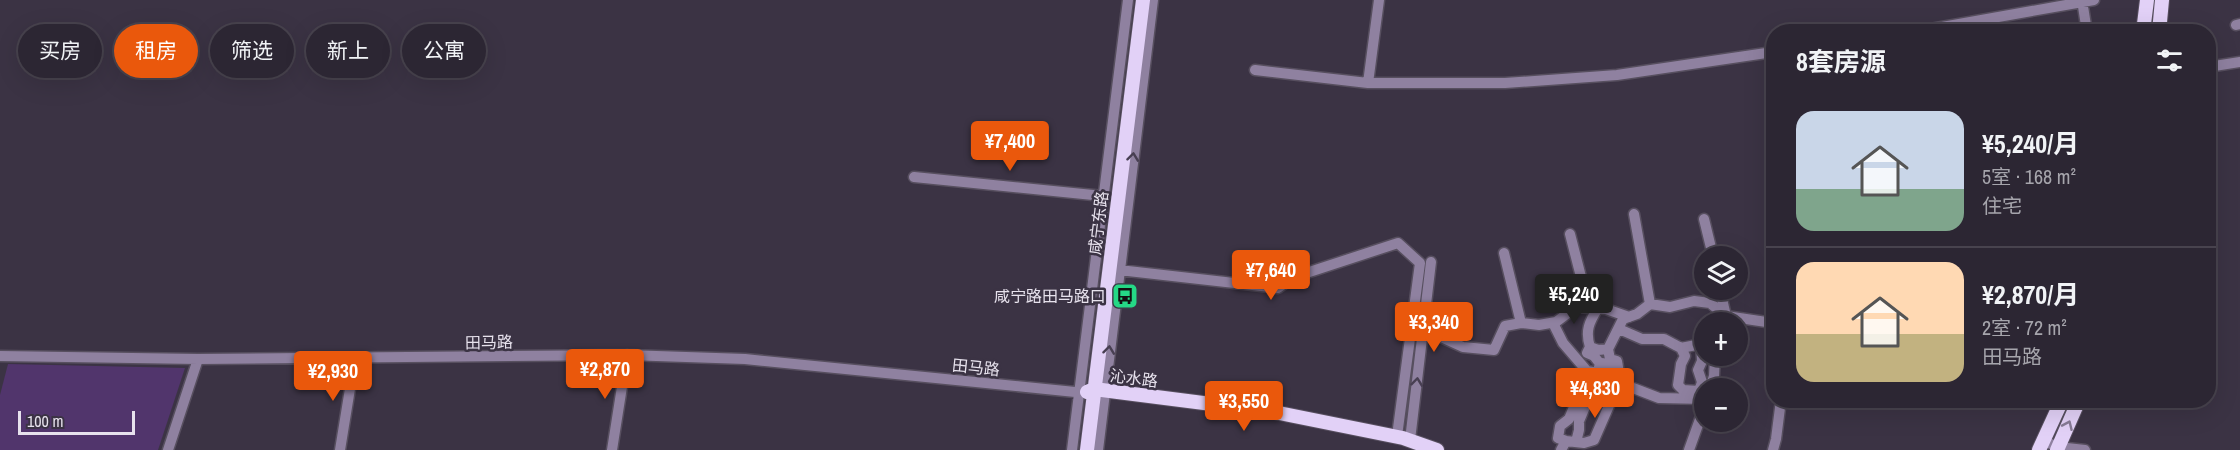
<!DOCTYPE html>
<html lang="zh">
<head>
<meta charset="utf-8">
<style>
  body { margin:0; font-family:"Archivo Narrow","Noto Sans SC",sans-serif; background:#38323f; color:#f1f3f6; height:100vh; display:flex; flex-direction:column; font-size:22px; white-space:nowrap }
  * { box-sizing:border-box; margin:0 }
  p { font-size:20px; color:#a6a5ac }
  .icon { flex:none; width:33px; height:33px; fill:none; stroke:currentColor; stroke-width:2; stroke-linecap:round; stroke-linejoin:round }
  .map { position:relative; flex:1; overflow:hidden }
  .drawer { position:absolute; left:1766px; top:24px; width:450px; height:384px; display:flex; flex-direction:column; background:#2c2633; border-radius:24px; box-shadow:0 6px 24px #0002,0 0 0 2px #48434e }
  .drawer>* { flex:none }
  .guide { position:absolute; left:18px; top:24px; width:570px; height:54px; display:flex; gap:12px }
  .buttons { position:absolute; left:1694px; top:246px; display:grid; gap:12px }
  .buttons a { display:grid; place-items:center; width:54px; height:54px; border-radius:50%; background:#2c2633; box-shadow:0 6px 24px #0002,0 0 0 2px #48434e; font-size:30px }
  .scale { position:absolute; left:18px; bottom:15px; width:117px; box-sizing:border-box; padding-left:6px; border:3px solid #e7e2ed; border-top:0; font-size:16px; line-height:21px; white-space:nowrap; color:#e7e2ed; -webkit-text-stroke:4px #3b3344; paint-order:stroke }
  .price { position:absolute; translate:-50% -51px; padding:0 14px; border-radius:6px; background:#ea580c; color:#fff; font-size:20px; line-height:39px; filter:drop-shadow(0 2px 3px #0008) }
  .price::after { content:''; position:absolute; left:50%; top:36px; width:18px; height:14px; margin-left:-9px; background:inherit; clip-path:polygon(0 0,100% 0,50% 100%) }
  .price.selected { background:#222; color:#fff }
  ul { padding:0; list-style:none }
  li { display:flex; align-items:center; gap:18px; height:150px; padding:0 30px }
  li+li { border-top:2px solid #48434e }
  li span { display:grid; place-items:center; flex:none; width:168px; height:120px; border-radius:18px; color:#555 }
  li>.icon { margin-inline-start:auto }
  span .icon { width:72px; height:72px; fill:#fffc; stroke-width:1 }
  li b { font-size:26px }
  h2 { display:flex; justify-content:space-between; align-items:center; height:72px; padding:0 30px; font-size:26px }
  .tag { padding:0 21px; border-radius:27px; background:#2c2633; box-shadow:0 6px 24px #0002,0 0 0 2px #48434e; font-size:21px; line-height:54px }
  .tag.selected { background:#ea580c; color:#fff }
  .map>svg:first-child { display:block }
  .green { fill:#51356c }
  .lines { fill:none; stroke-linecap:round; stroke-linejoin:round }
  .minor-casing { stroke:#574f5f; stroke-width:13 }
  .major-casing { stroke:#574f5f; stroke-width:16 }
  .minor { stroke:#8f81a0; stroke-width:10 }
  .major { stroke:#e2d1f7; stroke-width:14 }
  .oneway { stroke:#483f52 }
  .oneway2 { stroke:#867a95 }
  .labels { text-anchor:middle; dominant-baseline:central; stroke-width:5; stroke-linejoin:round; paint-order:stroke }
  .street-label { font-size:16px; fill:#e7e2ed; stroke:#3b3344 }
  .poi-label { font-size:16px; fill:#e7e2ed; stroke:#3b3344; text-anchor:end }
</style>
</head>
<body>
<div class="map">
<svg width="2240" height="450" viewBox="0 0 2240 450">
  <rect width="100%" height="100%" fill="#3b3344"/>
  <!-- green -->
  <path class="green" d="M8 364 185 368 158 450H0V395Z"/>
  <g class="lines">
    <!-- minor casing -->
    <g class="minor-casing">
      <path id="minor" d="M2082 0 2087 32
        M2236 25 2240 24
        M1914 32 2094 0
        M2208 67 2240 62
        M1255 70 1368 83H1505L1617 75 1773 52
        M1368 83 1379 0
        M914 177 1103 196
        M1634 214 1650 304
        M1704 219 1713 256
        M1570 234 1589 308
        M1504 253 1521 323
        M1119 270 1278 288 1294 277 1398 243 1420 263 1397 436
        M1720 322 1726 316 1773 323
        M1553 323 1563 343 1587 371
        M1619 329 1642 339H1664L1681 348
        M1411 333 1441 337 1463 347 1494 350 1505 326 1521 323 1539 325 1556 322 1576 307 1606 309 1629 317
        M1701 344 1702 361 1698 370 1702 382 1699 391 1683 390 1678 385 1681 364 1685 356 1681 348 1701 344 1704 343
        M1590 347C1585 331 1589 322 1598 308
        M0 356 198 359 627 355 745 359 1085 393
        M1601 365 1594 356 1587 353 1590 347 1598 350 1608 349
        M1598 373 1599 367 1603 363 1615 368 1618 367 1617 361 1610 359 1608 349 1623 319 1637 314 1650 304 1670 307 1694 301 1710 303 1726 316 1720 290
        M1710 388 1714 376 1715 356
        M1410 440 1431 262
        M1566 441 1558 438 1560 426 1569 419 1580 393 1577 379 1587 371 1598 373 1603 377
        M2044 441 2058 447 2085 450
        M1576 442 1579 430V421L1590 395C1600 393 1603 388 1603 377L1618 385
        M168 450 198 359
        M340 450 355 358
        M612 450 627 355
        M1072 450 1128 0
        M1098 450 1153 0
        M1561 450 1566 441 1584 443 1594 440 1618 385 1633 388 1659 398 1704 399
        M1689 450 1704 408
        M1773 450 1776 439 1781 400"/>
    </g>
    <!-- major casing -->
    <g class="major-casing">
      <path id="major" d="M2143 32 2147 0
        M2159 32 2162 0
        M1087 392 1094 389 1274 412 1403 438 1437 450
        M1087 450 1143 0
        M2039 450 2062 400
        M2057 450 2079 400"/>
    </g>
    <!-- minor -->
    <use href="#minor" class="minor"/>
    <!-- major -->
    <use href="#major" class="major"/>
  </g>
  <!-- one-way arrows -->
  <defs><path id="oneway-chevron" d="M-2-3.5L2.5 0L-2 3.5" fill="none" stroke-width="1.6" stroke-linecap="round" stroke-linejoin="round" transform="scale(1.5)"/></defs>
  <g class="oneway">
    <use href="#oneway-chevron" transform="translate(1133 157) rotate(-83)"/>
    <use href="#oneway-chevron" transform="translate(1109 350) rotate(-83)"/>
    <use href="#oneway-chevron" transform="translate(1417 382) rotate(-83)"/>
  </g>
  <use class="oneway2" href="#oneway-chevron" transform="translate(2068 425) rotate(-66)"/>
  <!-- icons -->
  <defs>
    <g id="bus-square" transform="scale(1.35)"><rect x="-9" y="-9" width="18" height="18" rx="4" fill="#25d886" stroke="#3b3344"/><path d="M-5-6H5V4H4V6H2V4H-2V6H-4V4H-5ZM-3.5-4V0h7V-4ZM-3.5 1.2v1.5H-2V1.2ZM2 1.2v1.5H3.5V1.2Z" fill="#111"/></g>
  </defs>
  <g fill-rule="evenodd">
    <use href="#bus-square" x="1125" y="296"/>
  </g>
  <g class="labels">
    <!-- street labels -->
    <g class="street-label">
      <text transform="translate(1098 223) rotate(-83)">咸宁东路</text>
      <text transform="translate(489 342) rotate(-1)">田马路</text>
      <text transform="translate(976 367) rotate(6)">田马路</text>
      <text transform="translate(1134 378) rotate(7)">沁水路</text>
    </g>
    <!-- poi labels -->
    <g class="poi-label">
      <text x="1106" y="296">咸宁路田马路口</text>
    </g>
  </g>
</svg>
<div class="buttons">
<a><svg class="icon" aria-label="layers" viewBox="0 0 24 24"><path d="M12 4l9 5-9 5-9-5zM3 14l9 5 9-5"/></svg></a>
<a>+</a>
<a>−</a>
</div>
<div class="scale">100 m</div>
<b class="price" style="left:1010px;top:172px">¥7,400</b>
<b class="price" style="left:1271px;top:301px">¥7,640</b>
<b class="price selected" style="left:1574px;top:325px">¥5,240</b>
<b class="price" style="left:1434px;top:353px">¥3,340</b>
<b class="price" style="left:605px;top:400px">¥2,870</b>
<b class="price" style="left:333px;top:402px">¥2,930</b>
<b class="price" style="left:1595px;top:419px">¥4,830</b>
<b class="price" style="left:1244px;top:432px">¥3,550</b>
<div class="guide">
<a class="tag">买房</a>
<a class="tag selected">租房</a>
<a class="tag">筛选</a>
<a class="tag">新上</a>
<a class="tag">公寓</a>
</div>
<section class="drawer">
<h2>8套房源<svg class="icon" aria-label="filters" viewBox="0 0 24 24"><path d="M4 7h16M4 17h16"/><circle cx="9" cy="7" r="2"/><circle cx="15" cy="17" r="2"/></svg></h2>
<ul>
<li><span style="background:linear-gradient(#c9d6e8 65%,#7fa58c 0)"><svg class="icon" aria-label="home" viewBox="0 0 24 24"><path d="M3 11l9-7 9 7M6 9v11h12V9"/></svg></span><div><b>¥5,240/月</b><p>5室 · 168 m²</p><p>住宅</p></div></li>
<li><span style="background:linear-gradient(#ffd9b3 60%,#c2b280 0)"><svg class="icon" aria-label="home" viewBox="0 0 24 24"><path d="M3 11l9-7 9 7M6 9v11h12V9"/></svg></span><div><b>¥2,870/月</b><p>2室 · 72 m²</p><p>田马路</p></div></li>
</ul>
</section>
</div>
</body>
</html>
